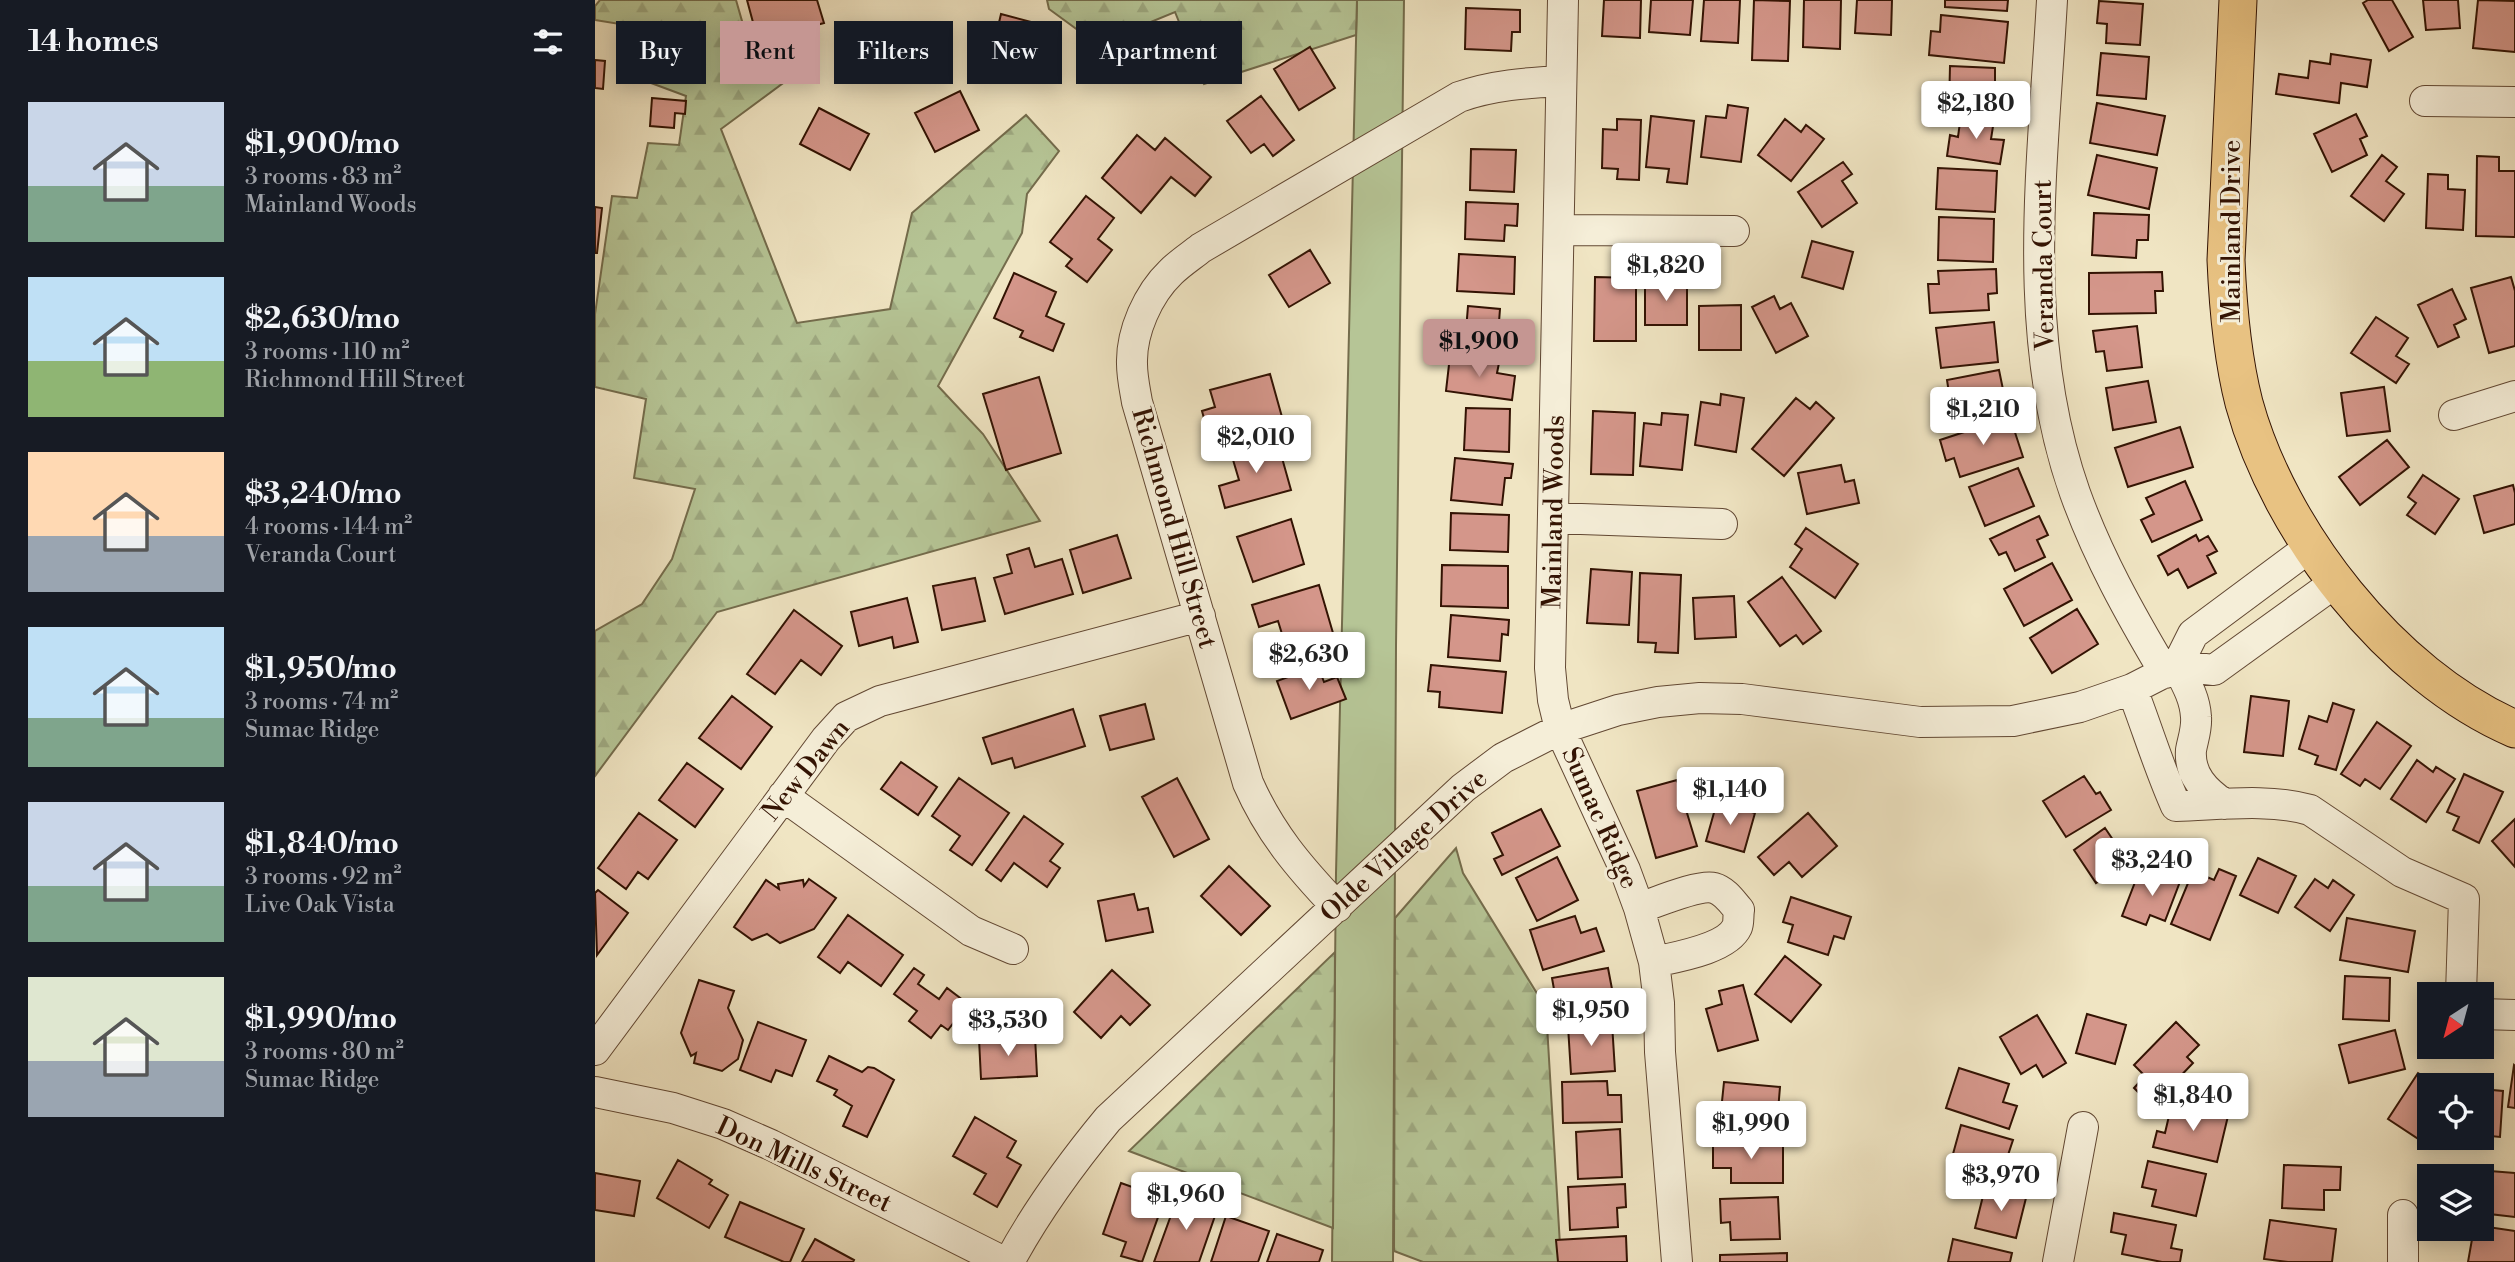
<!DOCTYPE html>
<html lang="en">
<head>
<meta charset="utf-8">
<style>
  body { margin:0; font-family:"Libre Bodoni",serif; background:#242831; color:#f1f3f6; height:100vh; display:flex; flex-direction:column; font-size:26px; white-space:nowrap }
  * { box-sizing:border-box; margin:0 }
  p { font-size:23px; color:#9ea1a6 }
  .icon { flex:none; width:38px; height:38px; fill:none; stroke:currentColor; stroke-width:2; stroke-linecap:round; stroke-linejoin:round }
  .map { position:relative; flex:1; overflow:hidden }
  .details { display:flex; flex-direction:column; background:#171b24; width:595px }
  .details>* { flex:none }
  .guide { position:absolute; left:21px; top:21px; width:665px; height:63px; display:flex; gap:14px }
  .needle { width:46px; rotate:216deg }
  .buttons { position:absolute; left:1822px; top:982px; display:grid; gap:14px }
  .buttons a { display:grid; place-items:center; width:77px; height:77px; border-radius:0px; background:#171b24; box-shadow:0 4px 18px #0003; font-size:35px }
  .price { position:absolute; translate:-50% -60px; padding:0 16px; border-radius:7px; background:#fff; color:#222; font-size:23px; line-height:46px; filter:drop-shadow(0 2px 4px #0008) }
  .price::after { content:''; position:absolute; left:50%; top:42px; width:21px; height:16px; margin-left:-10px; background:inherit; clip-path:polygon(0 0,100% 0,50% 100%) }
  .price.active { background:#c59692; color:#111 }
  ul { padding:0; list-style:none }
  li { display:flex; align-items:center; gap:21px; height:175px; padding:0 28px }
  li span { display:grid; place-items:center; flex:none; width:196px; height:140px; border-radius:0px; color:#555 }
  li>.icon { margin-inline-start:auto }
  span .icon { width:84px; height:84px; fill:#fffc; stroke-width:1 }
  li b { font-size:30px }
  h2 { display:flex; justify-content:space-between; align-items:center; height:84px; padding:0 28px; font-size:30px }
  .pill { padding:0 24px; border-radius:0px; background:#171b24; box-shadow:0 4px 18px #0003; font-size:24px; line-height:63px }
  .pill.active { background:#c59692; color:#111 }
  main { display:flex; flex:1; min-height:0 }
  .map>svg:first-child { display:block }
  .green { fill:#b6c596; stroke:#746c4c; stroke-width:2 }
  .forest { fill:url(#forest-firs); stroke:#746c4c; stroke-width:2 }
  .building { fill:#d4968a; stroke:#331303; stroke-width:2 }
  .lines { fill:none; stroke-linecap:round; stroke-linejoin:round }
  .minor-casing { stroke:#624833; stroke-width:32 }
  .major-casing { stroke:#331303; stroke-width:39 }
  .minor { stroke:#f5eed8; stroke-width:30 }
  .major { stroke:#e8c282; stroke-width:37 }
  .labels { text-anchor:middle; dominant-baseline:central; stroke-width:6; stroke-linejoin:round; paint-order:stroke }
  .street-label { font-size:26px; fill:#331303; stroke:#f5eed8 }
</style>
</head>
<body>
<main>
<section class="details">
<h2>14 homes<svg class="icon" aria-label="filters" viewBox="0 0 24 24"><path d="M4 7h16M4 17h16"/><circle cx="9" cy="7" r="2"/><circle cx="15" cy="17" r="2"/></svg></h2>
<ul>
<li><span style="background:linear-gradient(#c9d6e8 60%,#7fa58c 0)"><svg class="icon" aria-label="home" viewBox="0 0 24 24"><path d="M3 11l9-7 9 7M6 9v11h12V9"/></svg></span><div><b>$1,900/mo</b><p>3 rooms · 83 m²</p><p>Mainland Woods</p></div></li>
<li><span style="background:linear-gradient(#bfe0f5 60%,#8fb573 0)"><svg class="icon" aria-label="home" viewBox="0 0 24 24"><path d="M3 11l9-7 9 7M6 9v11h12V9"/></svg></span><div><b>$2,630/mo</b><p>3 rooms · 110 m²</p><p>Richmond Hill Street</p></div></li>
<li><span style="background:linear-gradient(#ffd9b3 60%,#9aa5b1 0)"><svg class="icon" aria-label="home" viewBox="0 0 24 24"><path d="M3 11l9-7 9 7M6 9v11h12V9"/></svg></span><div><b>$3,240/mo</b><p>4 rooms · 144 m²</p><p>Veranda Court</p></div></li>
<li><span style="background:linear-gradient(#bfe0f5 65%,#7fa58c 0)"><svg class="icon" aria-label="home" viewBox="0 0 24 24"><path d="M3 11l9-7 9 7M6 9v11h12V9"/></svg></span><div><b>$1,950/mo</b><p>3 rooms · 74 m²</p><p>Sumac Ridge</p></div></li>
<li><span style="background:linear-gradient(#c9d6e8 60%,#7fa58c 0)"><svg class="icon" aria-label="home" viewBox="0 0 24 24"><path d="M3 11l9-7 9 7M6 9v11h12V9"/></svg></span><div><b>$1,840/mo</b><p>3 rooms · 92 m²</p><p>Live Oak Vista</p></div></li>
<li><span style="background:linear-gradient(#dfe7d0 60%,#9aa5b1 0)"><svg class="icon" aria-label="home" viewBox="0 0 24 24"><path d="M3 11l9-7 9 7M6 9v11h12V9"/></svg></span><div><b>$1,990/mo</b><p>3 rooms · 80 m²</p><p>Sumac Ridge</p></div></li>
</ul>
</section>
<div class="map">
<svg width="1920" height="1262" viewBox="0 0 1920 1262">
  <defs>
    <pattern id="forest-firs" width="22" height="20" patternUnits="userSpaceOnUse" patternTransform="scale(1.75)"><rect width="22" height="20" fill="#b6c596"/><path d="M5 1l3.5 6h-7zM16 11l3.5 6h-7z" fill="#9da880"/></pattern>
  </defs>
  <rect width="100%" height="100%" fill="#f0e5c3"/>
  <filter id="stains"><feTurbulence type="fractalNoise" baseFrequency=".00286" numOctaves="4"/><feColorMatrix values="0 0 0 0 .2 0 0 0 0 .09 0 0 0 0 .02 0 0 0 .5 -.17"/></filter>
  <radialGradient id="worn" r=".72"><stop offset=".6" stop-color="#630" stop-opacity="0"/><stop offset="1" stop-color="#630" stop-opacity=".3"/></radialGradient>
  <!-- green -->
  <path class="green" d="M762 0H809L801 646 798 1262H737L741 873Z"/>
  <!-- forest -->
  <path class="forest" d="M5 0H141L153 42 203 72 126 129 202 323 295 309 317 213 431 115 464 151 432 194 427 233 343 386 388 434 445 521 122 612 0 776V631L47 604 77 559 100 489 39 478 51 399 0 387V314L17 196 42 198 53 143 84 145 91 96 56 83V29L0 20V6Z
    M452 0H762L761 35 609 84 580 12 502 44 454 9Z
    M861 848 868 873 951 1008 966 1262H828L799 1251 800 918Z
    M740 952 738 1228 534 1151Z"/>
  <!-- building -->
  <path class="building" d="M152 0H222L229 23 163 41Z
    M1009 0H1046L1045 38 1007 36Z
    M1056 0H1098L1095 35 1054 32Z
    M1109 0H1145L1143 43 1106 41Z
    M1159 0 1195 1 1193 61 1157 60Z
    M1209 0H1246L1245 49 1208 47Z
    M1262 0H1297L1296 35 1260 33Z
    M1350 0H1413L1412 11 1350 7Z
    M1773 0H1797L1818 37 1794 51 1768 3Z
    M1828 0H1863L1865 28 1831 30Z
    M1883 0 1920 1V52L1878 48Z
    M1504 1 1548 4 1545 45 1511 43 1512 24 1502 23Z
    M871 8 925 10V32H917L916 51 870 49Z
    M406 14 455 27 444 73 395 61Z
    M1346 15 1413 22 1409 63 1334 55 1336 31 1345 32Z
    M715 47 740 88 704 110 679 69Z
    M1506 53 1554 57 1551 99 1502 95Z
    M1736 54 1776 60 1772 87 1746 83 1744 103 1681 94 1684 74 1713 78 1715 61 1735 64Z
    M0 60 10 61 8 89 0 88Z
    M1355 66 1400 68V89L1410 90 1409 111 1354 108Z
    M365 91 384 130 340 152 320 113Z
    M666 96 699 140 678 156 669 144 656 153 632 121Z
    M57 98 91 101 90 114 80 113 79 128 55 126Z
    M1502 103 1570 116 1562 155 1495 143Z
    M1133 105 1153 108 1146 162 1106 157 1111 116 1131 118Z
    M224 108 274 134 255 170 205 144Z
    M1761 114 1772 136 1765 139 1772 155 1737 172 1719 134Z
    M1366 115 1399 120 1396 139 1409 140 1405 164 1352 156 1355 135 1363 137Z
    M1056 116 1099 121 1092 184 1072 182 1074 169 1051 167Z
    M1022 119 1046 120 1044 180 1022 179 1023 169 1007 168 1008 129 1022 130Z
    M1190 119 1206 132 1211 125 1229 139 1196 181 1163 155Z
    M542 135 560 150 570 138 616 177 600 196 576 177 546 213 507 178Z
    M876 149 921 150 919 192 875 190Z
    M1502 155 1562 168 1554 209 1493 195Z
    M1787 155 1802 167 1791 181 1809 194 1789 221 1756 196Z
    M1882 156 1904 157V171H1920V237L1881 236Z
    M1248 162 1257 174 1247 181 1262 203 1227 227 1203 192Z
    M1343 168 1402 171 1400 212 1341 209Z
    M1833 174 1853 175V189L1870 190 1868 230 1831 228Z
    M491 196 519 218 503 239 517 250 492 282 471 266 477 259 455 242Z
    M871 202 923 204 922 226 910 225 909 241 870 239Z
    M0 207 7 208 2 253H0Z
    M1499 213 1554 215 1553 240H1542L1541 258 1497 255Z
    M1344 217 1399 219 1398 262 1343 260Z
    M1217 241 1258 252 1248 289 1207 277Z
    M715 250 735 283 694 307 674 275Z
    M864 254 920 257 919 294 862 291Z
    M1401 269 1402 293 1393 294 1394 310 1335 313 1333 284H1344L1343 271Z
    M1567 272 1568 291H1560L1561 313 1494 314V273Z
    M419 273 461 292 451 316 469 324 458 351 425 337 428 331 399 318Z
    M1000 277 1041 278V341H999Z
    M1916 277 1920 291V346L1894 353 1876 288Z
    M1050 281H1092V325H1050Z
    M1857 289 1871 319 1859 325 1864 337 1843 347 1823 305Z
    M1179 296 1185 309 1196 303 1213 336 1181 353 1157 307Z
    M1146 305V350H1104V306Z
    M873 306 905 309 904 322 920 323 919 347 870 343Z
    M1781 317 1813 338 1801 356 1814 364 1801 383 1756 353Z
    M1399 322 1403 362 1346 368 1341 328Z
    M1542 326 1547 367 1512 371 1509 351 1501 352 1498 331Z
    M855 356 904 363 902 373 920 376 917 400 851 391Z
    M1404 370 1412 409 1349 421 1344 395 1354 393 1352 380Z
    M675 374 687 417 614 437 607 411 620 407 615 390Z
    M444 377 466 453 411 470 388 394Z
    M1553 381 1561 422 1518 430 1511 388Z
    M1789 387 1795 431 1752 436 1746 393Z
    M1126 394 1149 398 1141 452 1100 445 1106 402 1125 405Z
    M1201 398 1215 409 1221 402 1239 418 1189 476 1157 449Z
    M871 408 915 409 914 452 869 450Z
    M998 411 1040 413 1038 475 996 474Z
    M1067 413 1093 415 1087 470 1045 466 1049 423 1066 425Z
    M1415 417 1428 457 1365 477 1359 458 1351 461 1345 440Z
    M1585 427 1598 467 1533 487 1520 448Z
    M682 440 696 490 630 508 624 486 644 480 636 453Z
    M1792 440 1814 467 1765 505 1744 477Z
    M860 458 918 464 916 478H910L907 505 856 500Z
    M1246 465 1250 482 1259 480 1264 503 1212 514 1203 473Z
    M1423 468 1439 506 1390 526 1374 487Z
    M1828 475 1864 499 1840 534 1812 515 1821 503 1813 497Z
    M1590 481 1607 520 1557 542 1546 520 1559 514 1551 498Z
    M1918 485 1920 493V524L1889 533 1879 496Z
    M856 513 914 515 913 552 855 550Z
    M1444 516 1453 535 1442 540 1450 557 1420 571 1411 552 1404 555 1395 539Z
    M696 519 709 564 658 582 642 537Z
    M1211 528 1263 564 1240 598 1195 567 1207 549 1200 544Z
    M522 535 536 578 488 593 475 550Z
    M1601 535 1604 541 1613 536 1622 551 1612 556 1621 573 1593 588 1583 569 1573 575 1563 556Z
    M434 548 440 567 467 559 478 594 410 614 399 578 417 573 412 555Z
    M1457 563 1477 600 1429 626 1409 589Z
    M847 565 913 566V608L846 606Z
    M996 569 1037 572 1034 625 992 623Z
    M1045 573 1086 575 1083 653 1060 652 1061 643 1043 642Z
    M1187 577 1226 631 1208 644 1201 635 1185 646 1153 602Z
    M380 578 390 621 347 630 338 586Z
    M724 585 738 633 691 647 683 621 664 627 657 605Z
    M1139 596 1141 637 1100 639 1098 598Z
    M312 598 323 642 299 648 297 637 264 646 256 612Z
    M1482 609 1503 644 1457 673 1435 638Z
    M199 610 247 646 226 675 206 660 180 694 152 674Z
    M856 615 914 620 913 635 907 634 905 661 853 657Z
    M836 665 911 672 907 713 844 707 845 692 833 691Z
    M723 666 729 682 742 677 751 699 696 719 682 681Z
    M137 696 177 727 146 769 104 738Z
    M1656 696 1694 701 1688 756 1649 752Z
    M1738 703 1759 710 1741 770 1720 764 1723 756 1704 749 1714 716 1732 722Z
    M550 704 559 739 515 750 505 716Z
    M478 709 490 746 420 768 417 758 397 764 388 738Z
    M1782 722 1816 746 1785 789 1770 779 1765 786 1746 774Z
    M1822 760 1838 772 1841 767 1860 779 1831 822 1796 799Z
    M306 762 342 787 323 815 286 789Z
    M92 763 128 789 100 827 64 800Z
    M1869 774 1908 792 1884 843 1858 830 1864 817 1852 812Z
    M1489 776 1501 794 1505 792 1516 810 1471 837 1448 801Z
    M364 778 414 813 377 865 355 850 365 836 337 816Z
    M582 778 614 839 579 857 547 797Z
    M1082 780 1102 846 1061 858 1042 791Z
    M1122 802 1160 813 1149 852 1111 841Z
    M946 809 965 846 907 875 899 859 908 855 897 833Z
    M44 813 82 840 53 879 43 872 31 889 3 868Z
    M1213 813 1242 846 1207 877 1194 862 1179 875 1163 857Z
    M429 816 468 844 455 861 465 868 452 887 419 863 406 881 391 870Z
    M1920 819V867L1897 841Z
    M1510 828 1533 862 1501 883 1479 850Z
    M962 857 983 900 942 921 921 878Z
    M1663 858 1701 876 1683 913 1645 895Z
    M634 866 675 906 646 935 606 896Z
    M1562 869 1586 879 1570 921 1555 915 1551 925 1527 916 1542 877 1557 883Z
    M1624 869 1641 876 1615 940 1576 924 1598 871 1619 880Z
    M214 879 241 898 219 929 185 943 172 934 157 940 139 927 171 880 184 889 183 884 208 880 209 886Z
    M1720 879 1733 888 1738 880 1759 895 1735 931 1700 907Z
    M3 890 33 913 2 955 0 893Z
    M539 894 543 910 553 908 558 932 511 941 503 901Z
    M1196 897 1256 917 1249 939 1239 936 1233 955 1193 942 1198 925 1188 922Z
    M253 915 308 955 286 986 253 962 245 973 223 957Z
    M980 916 986 933 1001 928 1009 951 948 970 935 930Z
    M1752 918 1820 931 1813 972 1745 960Z
    M1190 956 1226 985 1196 1022 1160 994Z
    M319 968 329 975 323 984 344 999 352 988 373 1004 353 1030 346 1025 336 1038 314 1021 322 1011 299 994Z
    M1013 968 1017 989 1011 990 1014 1009 964 1018 957 978Z
    M517 970 555 1005 535 1025 526 1016 506 1038 479 1012Z
    M1750 976 1795 978 1794 1021 1748 1019Z
    M104 980 139 991 133 1008 148 1040 143 1059 127 1071 99 1063 101 1053 96 1056 86 1033Z
    M1148 985 1163 1040 1123 1051 1111 1009 1127 1004 1124 991Z
    M1492 1014 1531 1025 1520 1064 1481 1053Z
    M1442 1015 1471 1063 1448 1077 1441 1065 1426 1074 1405 1037Z
    M163 1022 211 1040 197 1076 181 1070 176 1082 145 1070Z
    M1581 1022 1604 1045 1592 1057 1598 1063 1557 1106 1539 1088 1550 1076 1539 1065Z
    M1017 1023 1020 1071 976 1074 973 1026Z
    M1800 1030 1810 1069 1754 1083 1744 1045Z
    M440 1036 442 1076 386 1079 384 1039Z
    M234 1056 267 1072 273 1067 279 1068 299 1080 272 1137 248 1126 257 1106 239 1095 242 1090 222 1081Z
    M1919 1065 1920 1066V1108L1913 1107Z
    M1364 1068 1414 1084 1408 1102 1422 1106 1414 1129 1351 1108Z
    M1823 1073 1842 1085H1834V1133L1828 1142 1793 1119Z
    M1012 1081 1013 1095H1026L1027 1122 968 1123 967 1082Z
    M1129 1082 1185 1087 1181 1135 1116 1129 1118 1111H1126Z
    M1886 1089 1908 1091 1905 1137 1886 1135Z
    M1577 1103 1633 1116 1622 1162 1558 1147 1562 1131 1570 1133Z
    M380 1117 421 1141 412 1157 426 1165 402 1207 379 1194 391 1174 358 1156Z
    M1366 1125 1418 1140 1412 1158 1404 1156 1397 1185 1353 1172Z
    M1025 1129 1027 1177 983 1179 981 1132Z
    M1118 1142 1188 1143V1183H1136V1168H1118Z
    M83 1160 117 1180 114 1184 133 1195 114 1228 62 1198Z
    M1553 1161 1611 1174 1601 1216 1557 1206 1561 1190 1547 1187Z
    M1689 1165 1746 1167 1745 1190H1729V1210L1687 1208Z
    M1882 1170 1920 1173V1217L1886 1213V1176H1882Z
    M0 1173 45 1181 39 1216 0 1210Z
    M526 1183 543 1189 540 1196 567 1206 547 1262 526 1256 531 1242 508 1234Z
    M1030 1184 1031 1207 1022 1208 1023 1227 975 1230 973 1187Z
    M1390 1188 1431 1198 1421 1238 1380 1228Z
    M583 1196 622 1210 604 1262H559Z
    M1183 1197 1185 1239 1136 1240 1135 1222 1126 1223 1125 1199Z
    M145 1202 209 1229 195 1262H189L130 1237Z
    M1519 1213 1581 1225 1576 1248 1587 1250 1585 1262H1567L1527 1254 1531 1235 1516 1232Z
    M631 1216 674 1231 663 1262H616Z
    M1675 1220 1741 1229 1737 1262H1693L1669 1259Z
    M1886 1226 1920 1231V1262H1873L1879 1228H1886Z
    M682 1234 728 1250 724 1262H672Z
    M1031 1236 1032 1262H963L961 1240Z
    M220 1239 259 1260 258 1262H207Z
    M1358 1239 1417 1253 1415 1262H1353Z
    M1192 1253V1262H1125V1255Z"/>
  <g class="lines">
    <!-- minor casing -->
    <g class="minor-casing">
      <path id="minor" d="M968 0 955 668 958 700 965 729 1030 870 1044 908 1059 962 1064 1003 1065 1052 1082 1262
        M1457 0C1448 164 1424 335 1480 493 1503 557 1535 614 1570 673
        M1830 101 1920 102
        M965 230 1139 231
        M1859 415 1920 396
        M958 518 1127 524
        M1582 666 1619 670 1741 582
        M1582 666C1591 683 1600 698 1601 717 1602 729 1598 739 1596 750 1594 775 1610 791 1629 804
        M1537 689C1552 728 1564 768 1581 806 1624 805 1673 798 1715 810L1807 872 1869 899 1866 994
        M188 796 376 931 418 949
        M742 907C704 867 675 833 653 783L542 402C540 390 537 377 537 364 536 332 553 294 576 272 585 263 596 256 606 248L864 97C898 85 931 83 966 81
        M1044 908C1060 903 1104 884 1119 888 1130 891 1137 902 1144 910 1143 915 1144 923 1142 927 1132 949 1081 957 1059 962
        M1886 1014 1920 1015
        M0 1050 231 739 251 717 285 701 605 616
        M0 1092 78 1108 128 1124 176 1145 409 1262
        M414 1262C442 1210 475 1165 513 1119L868 788 908 758 965 729 1023 710 1063 702 1105 698 1147 699 1325 722 1418 721 1485 707 1537 689 1582 666 1598 634 1715 547
        M1463 1262 1488 1127
        M1808 1262V1215"/>
    </g>
    <!-- major casing -->
    <g class="major-casing">
      <path id="major" d="M1643 0 1631 260C1633 308 1637 356 1649 403 1684 531 1796 676 1920 729"/>
    </g>
    <!-- minor -->
    <use href="#minor" class="minor"/>
    <!-- major -->
    <use href="#major" class="major"/>
  </g>
  <g class="labels">
    <!-- street labels -->
    <g class="street-label">
      <text transform="translate(1637 231) rotate(-90)">Mainland Drive</text>
      <text transform="translate(1449 265) rotate(-91)">Veranda Court</text>
      <text transform="translate(959 512) rotate(-89)">Mainland Woods</text>
      <text transform="translate(579 528) rotate(74)">Richmond Hill Street</text>
      <text transform="translate(211 770) rotate(-51)">New Dawn</text>
      <text transform="translate(1005 818) rotate(66)">Sumac Ridge</text>
      <text transform="translate(809 846) rotate(-42)">Olde Village Drive</text>
      <text transform="translate(209 1165) rotate(25)">Don Mills Street</text>
    </g>
  </g>
  <rect width="100%" height="100%" filter="url(#stains)"/>
  <rect width="100%" height="100%" fill="url(#worn)"/>
</svg>
<div class="buttons">
<a><svg class="needle" viewBox="-14 -14 28 28"><path d="M0-13l5 13h-10z" fill="#e53935"/><path d="M0 13l5-13h-10z" fill="#9ea1a6"/></svg></a>
<a><svg class="icon" aria-label="locate" viewBox="0 0 24 24"><circle cx="12" cy="12" r="6"/><path d="M12 2v4M12 18v4M2 12h4M18 12h4"/></svg></a>
<a><svg class="icon" aria-label="layers" viewBox="0 0 24 24"><path d="M12 4l9 5-9 5-9-5zM3 14l9 5 9-5"/></svg></a>
</div>
<b class="price" style="left:1381px;top:141px">$2,180</b>
<b class="price" style="left:1071px;top:303px">$1,820</b>
<b class="price active" style="left:884px;top:379px">$1,900</b>
<b class="price" style="left:1388px;top:447px">$1,210</b>
<b class="price" style="left:661px;top:475px">$2,010</b>
<b class="price" style="left:714px;top:692px">$2,630</b>
<b class="price" style="left:1135px;top:827px">$1,140</b>
<b class="price" style="left:1557px;top:898px">$3,240</b>
<b class="price" style="left:996px;top:1048px">$1,950</b>
<b class="price" style="left:413px;top:1058px">$3,530</b>
<b class="price" style="left:1598px;top:1133px">$1,840</b>
<b class="price" style="left:1156px;top:1161px">$1,990</b>
<b class="price" style="left:1406px;top:1213px">$3,970</b>
<b class="price" style="left:591px;top:1232px">$1,960</b>
<div class="guide">
<a class="pill">Buy</a>
<a class="pill active">Rent</a>
<a class="pill">Filters</a>
<a class="pill">New</a>
<a class="pill">Apartment</a>
</div>
</div>
</main>
</body>
</html>
